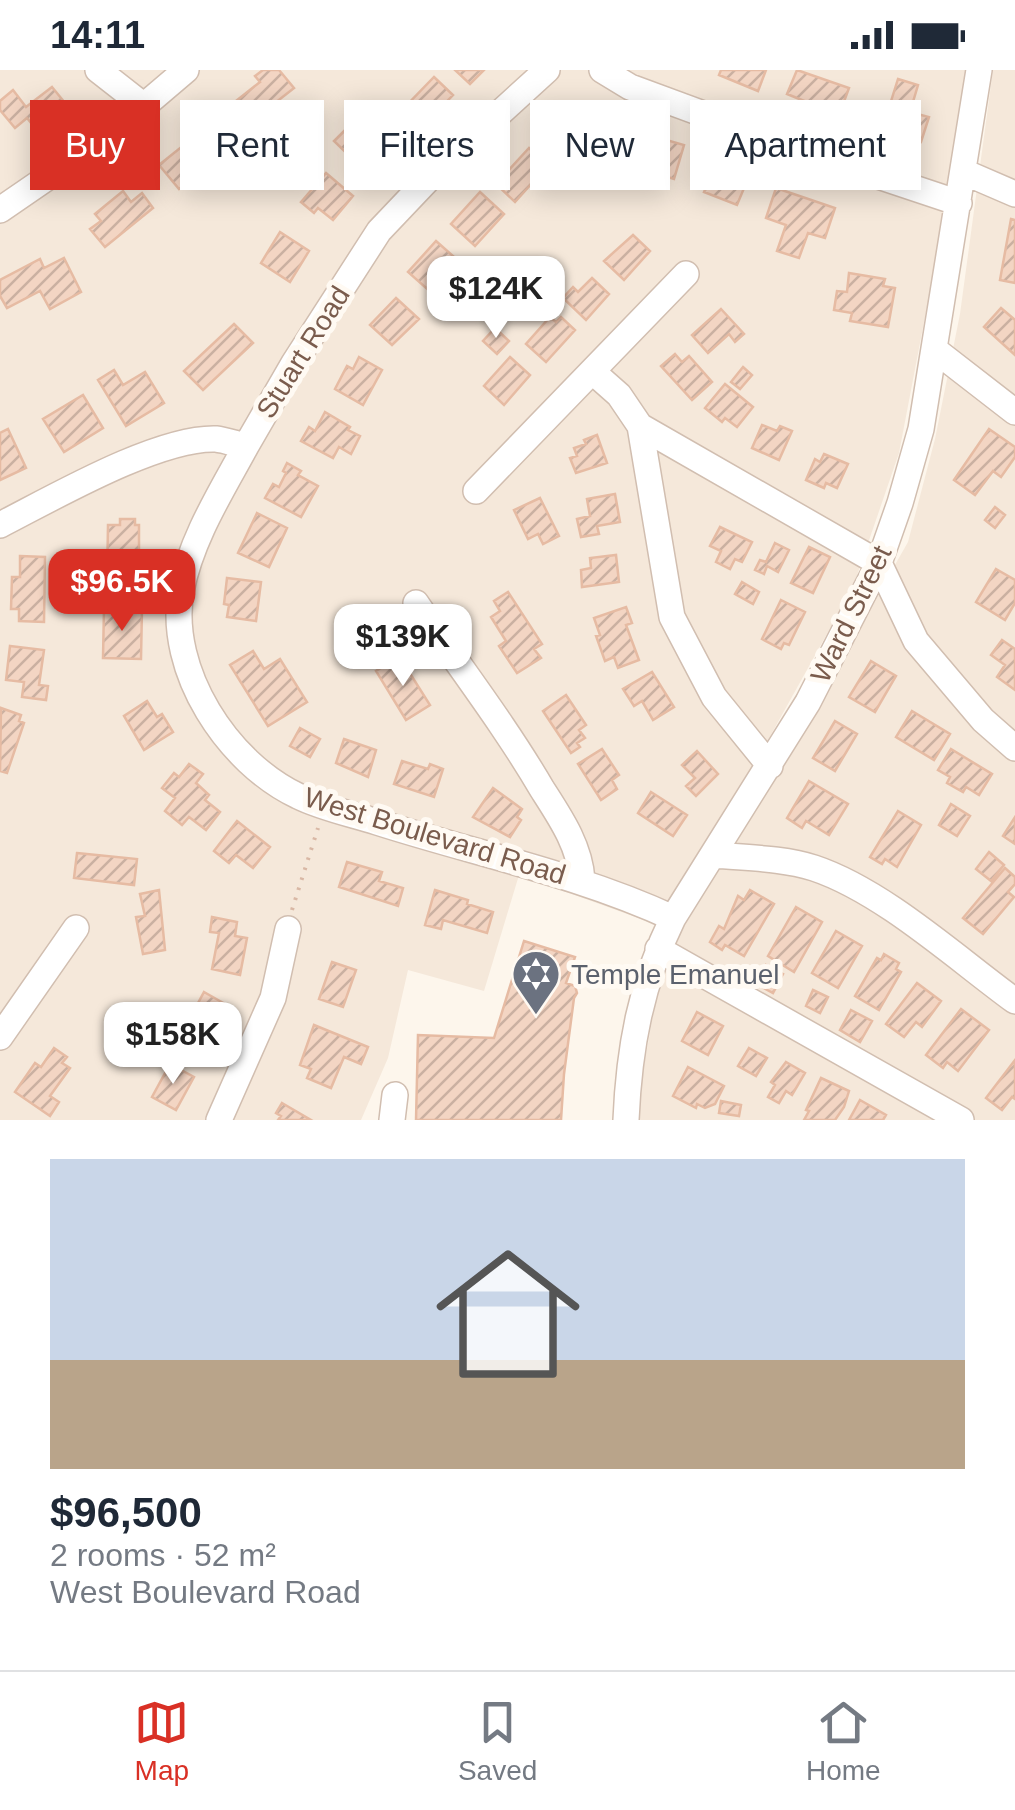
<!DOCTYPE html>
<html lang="en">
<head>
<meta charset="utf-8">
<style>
  body { margin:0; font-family:Arial,sans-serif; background:#f2f2f3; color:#1f2937; height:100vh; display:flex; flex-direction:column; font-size:38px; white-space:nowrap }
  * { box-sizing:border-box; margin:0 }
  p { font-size:32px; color:#747a83 }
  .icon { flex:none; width:55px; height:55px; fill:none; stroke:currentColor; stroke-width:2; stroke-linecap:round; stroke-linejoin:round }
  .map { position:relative; height:1050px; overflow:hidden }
  .side { display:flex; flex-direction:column; background:#fff; flex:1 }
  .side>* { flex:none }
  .banner { position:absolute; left:30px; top:30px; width:955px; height:90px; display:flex; gap:20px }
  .price { position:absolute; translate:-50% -85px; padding:0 22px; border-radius:20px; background:#fff; color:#222; font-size:32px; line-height:65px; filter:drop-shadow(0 2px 5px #0008) }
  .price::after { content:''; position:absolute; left:50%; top:60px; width:30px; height:22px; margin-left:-15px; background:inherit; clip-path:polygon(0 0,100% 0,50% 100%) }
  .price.active { background:#d93025; color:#fff }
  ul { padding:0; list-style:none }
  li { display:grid; align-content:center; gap:20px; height:530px; padding:0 50px }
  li+li { border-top:2px solid #e0e1e3 }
  li span { display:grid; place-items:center; height:310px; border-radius:0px; color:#555 }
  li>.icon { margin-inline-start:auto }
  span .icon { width:180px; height:180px; fill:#fffc; stroke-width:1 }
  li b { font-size:42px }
  .tag { padding:0 35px; border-radius:0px; background:#fff; box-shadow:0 5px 25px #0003; font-size:35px; line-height:90px }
  .tag.active { background:#d93025; color:#fff }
  .status { display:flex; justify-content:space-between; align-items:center; height:70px; padding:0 50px; background:#fff; direction:ltr }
  .status svg { height:28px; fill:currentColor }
  .dock { display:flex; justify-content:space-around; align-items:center; height:140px; border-top:2px solid #e0e1e3; background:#fff; font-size:28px; color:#747a83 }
  .dock a { display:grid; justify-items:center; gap:5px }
  .dock .active { color:#d93025 }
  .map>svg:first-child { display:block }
  .residential { fill:#f5e8da }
  .building { fill:url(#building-hatch); stroke:#e6bba3; stroke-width:2.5 }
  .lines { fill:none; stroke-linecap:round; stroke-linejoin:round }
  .minor-casing { stroke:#d1beb0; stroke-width:28 }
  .path { stroke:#d9b8a5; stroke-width:4; stroke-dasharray:2.5 8; stroke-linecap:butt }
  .minor { stroke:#fff; stroke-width:25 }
  .labels { text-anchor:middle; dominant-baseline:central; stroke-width:10; stroke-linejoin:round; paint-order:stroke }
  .street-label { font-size:28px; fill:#7a5c4d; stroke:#fffaf3 }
  .worship-label { font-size:28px; fill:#5b616d; stroke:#fffaf3; text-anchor:start }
</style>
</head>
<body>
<div class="status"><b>14:11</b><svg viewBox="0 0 49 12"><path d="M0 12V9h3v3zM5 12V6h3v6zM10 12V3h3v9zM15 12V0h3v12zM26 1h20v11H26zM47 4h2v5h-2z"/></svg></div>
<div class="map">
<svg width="1015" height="1050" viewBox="0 0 1015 1050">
  <defs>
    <pattern id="building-hatch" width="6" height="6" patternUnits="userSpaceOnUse" patternTransform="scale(2.5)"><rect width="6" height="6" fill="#f3d5c3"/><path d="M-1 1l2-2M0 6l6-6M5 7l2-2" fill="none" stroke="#cab0a1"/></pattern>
  </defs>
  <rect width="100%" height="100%" fill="#fdf6ec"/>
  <!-- residential -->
  <path class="residential" d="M0 0H967L957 79 899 383 853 517 749 704 655 854 519 805 484 921 408 900 388 988 361 1050H0Z
    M993 0H1015V1050H639L640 1019 656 928 678 865 692 837 745 758 908 472 935 369 960 244Z"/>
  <!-- building -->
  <path class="building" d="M263 0H279L294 18 247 55 231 35 260 12 255 6Z
    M455 0H484L470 14Z
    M721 0H766L758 21 719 5Z
    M797 0 849 18 839 45 787 24Z
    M434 7 453 25 424 55 405 37Z
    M898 9 918 15 910 42 929 47 921 72 882 60Z
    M52 17 70 39 40 64 27 48 15 58 0 40V31L13 20 26 37Z
    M587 45 604 49 597 87 576 82 578 74 555 70 558 55 569 57 570 50 585 53Z
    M372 53 386 67 392 60 403 69 369 105 334 71 346 59 356 69Z
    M200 54 219 79 213 84 217 89 179 119 159 95 194 67 190 63Z
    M642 63 684 75 674 109 633 97Z
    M529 78 553 101 538 117 533 112 515 132 496 114Z
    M714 98 747 111 737 135 704 122Z
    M326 103 353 126 333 150 318 138 314 143 301 132Z
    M776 118 835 138 825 168 808 163 799 188 777 181 786 155 766 148Z
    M123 121 131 132 142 123 153 138 105 177 90 159 101 151 95 144Z
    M480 122 504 144 475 176 451 154Z
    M1011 149 1015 150V213L1000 210Z
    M280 162 309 181 290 212 261 193Z
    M633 165 650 181 624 210 604 191Z
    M436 171 462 194 434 225 408 202Z
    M64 188 81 222 50 239 40 221 7 238 0 226V210L40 189 44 198Z
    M849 203 885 209 883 216 895 218 888 257 850 251 852 243 834 240 837 221 847 222Z
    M592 208 609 224 586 250 563 228 573 217 578 222Z
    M396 228 419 249 392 275 370 255Z
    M1001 238 1015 250V285L984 257Z
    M721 239 744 264 735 272 729 264 708 283 692 265Z
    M550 247 556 252 561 247 575 260 546 292 526 274Z
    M234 254 253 273 203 320 184 301Z
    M495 258 509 271 497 284 483 271Z
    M675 284 682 292 689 286 712 312 692 330 661 296Z
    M359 287 382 300 363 335 335 319 347 296 353 299Z
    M510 287 530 305 504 335 484 316Z
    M743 297 752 305 740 319 731 312Z
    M114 300 123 315 145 302 164 333 126 356 98 310Z
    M725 314 753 337 737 357 725 348 722 352 705 338Z
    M83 325 103 358 64 382 43 349Z
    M325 342 350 357 348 360 360 366 351 384 339 377 333 388 301 371 309 357 315 361Z
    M762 355 777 361 780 356 792 361 779 390 752 378Z
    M8 359 26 398 0 410V363Z
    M989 359 1015 377V387L1001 407 993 401 975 425 954 410Z
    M597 365 607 393 576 403 570 388 577 386 574 378 586 374 584 370Z
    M824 384 848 394 837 418 826 413 824 418 806 410 815 389 820 392Z
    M287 393 301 401 298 405 318 416 301 447 265 428 273 414 279 417 286 403 283 401Z
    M615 424 620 452 597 456 599 464 581 467 577 449 590 446 587 429Z
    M540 428 559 466 543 474 538 464 528 469 514 440Z
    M995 437 1005 445 995 458 985 450Z
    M257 443 287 458 269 497 238 483Z
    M120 449H135V455H139V487H143V513L107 512 108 455H120Z
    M720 457 752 472 742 492 735 489 730 499 716 492 721 481 710 476Z
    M775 473 789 480 778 502 767 496 764 504 755 500 760 490 766 492Z
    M809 477 830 487 813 523 791 513Z
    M616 485 619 512 582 517 581 500 591 498 590 488Z
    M20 486 45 487 44 552 19 551V539H11L12 507H20Z
    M996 499 1015 510V533L1005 550 976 532Z
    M227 508 261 512 256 551 227 547 229 535 224 534Z
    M742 512 759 522 753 534 735 524Z
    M508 522 542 574 534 579 541 588 517 603 499 576 506 571 491 547 500 541 494 531Z
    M781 530 805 542 789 575 784 573 781 579 762 569Z
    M626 537 632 553 626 555 639 590 618 598 614 587 605 591 596 566 600 565 594 548Z
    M104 538 142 539 141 589 103 588Z
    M1002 570 1015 579V620L997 607 1005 595 991 585Z
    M10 576 44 580 39 615 48 616 46 630 22 627 24 612 6 610Z
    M253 581 264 599 280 589 307 632 268 656 230 595Z
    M397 588 403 599 406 597 430 635 406 650 376 601Z
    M871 591 896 606 875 642 849 627Z
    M652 602 674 637 653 650 642 631 634 636 623 619Z
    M566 625 586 655 579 660 585 668 577 673 580 677 571 683 543 641Z
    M147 631 157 647 162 644 173 662 144 680 124 646Z
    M1 638 21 645 19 651 24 653 7 703 0 701Z
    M912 641 950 664 934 690 896 667Z
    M835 651 857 664 835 701 813 688Z
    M300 658 320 669 310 687 290 676Z
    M344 669 376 680 368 707 336 693Z
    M602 679 619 705 612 710 617 719 601 730 578 694Z
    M951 679 992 704 979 725 966 717 963 722 947 713 950 707 938 700Z
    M697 681 718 704 696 726 686 716 695 708 682 695Z
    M402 691 428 699 430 694 443 699 434 727 394 714Z
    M189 694 203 704 196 713 209 725 205 730 220 742 206 760 189 747 182 755 165 741 175 728 162 718 174 703 179 707Z
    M809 711 848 734 829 765 806 751 802 758 787 748Z
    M493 718 522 739 517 747 521 750 510 767 473 747Z
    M651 722 687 745 673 766 638 743Z
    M951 734 970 746 957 766 939 755Z
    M898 741 921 755 897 797 885 789 882 794 870 787Z
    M1015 747V774L1003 766Z
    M237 751 270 777 253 798 236 785 229 793 214 781Z
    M989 782 1004 795 991 811 976 799Z
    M77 783 137 789 134 815 74 808Z
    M347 792 382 802 379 811 403 818 398 836 339 817Z
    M1005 798 1015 807V814L1008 822 1014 827 983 864 963 848Z
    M159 820 165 880 143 884 136 847 145 846 140 824Z
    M435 820 468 830 467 834 493 842 487 863 443 850 441 859 425 855Z
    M750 820 774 834 744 886 725 875 722 880 710 872 719 856 724 859 738 826 744 830Z
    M796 837 822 852 794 902 768 886Z
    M212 847 237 852 235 866 247 868 240 905 212 899 219 863 210 862Z
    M836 861 862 876 838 918 812 903Z
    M524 871 575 887 566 913 575 916 577 923 574 928 564 1004 561 1050H416L418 965 494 968Z
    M884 884 899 893 896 899 901 902 879 940 855 926 877 888 881 890Z
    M332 892 356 900 343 937 319 929Z
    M766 895 783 904 773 923 756 914Z
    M917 913 941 931 922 957 916 952 904 967 886 954Z
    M813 920 828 927 820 943 806 936Z
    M204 922 225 934 205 973 183 961Z
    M961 939 989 960 958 1001 947 992 943 998 926 985Z
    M851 940 872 951 860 972 840 960Z
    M697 942 723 956 708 985 682 971Z
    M314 955 368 977 361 994 344 987 331 1018 307 1008 311 999 300 995Z
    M54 978 67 987 62 993 70 998 50 1026 59 1032 50 1046 15 1022 35 993 41 997Z
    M749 978 767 988 756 1006 738 996Z
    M1015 990V1029L1012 1027 1002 1040 986 1028Z
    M786 992 805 1003 792 1025 786 1021 779 1033 768 1027 775 1015 771 1012Z
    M170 994 194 1007 176 1040 152 1027Z
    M688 997 724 1016 715 1034 705 1038 697 1034 696 1038 673 1026Z
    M821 1008 849 1021 844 1037 835 1050H804L809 1041 806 1040Z
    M860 1030 886 1045 883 1050H849Z
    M721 1031 741 1035 739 1046 719 1043Z
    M282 1033 311 1050H278L281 1046 276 1043Z"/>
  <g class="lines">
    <!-- minor casing -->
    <g class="minor-casing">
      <path id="minor" d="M98 0 144 36
        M602 0 630 17 812 84 959 133
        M964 102 1015 124
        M0 140 112 63 186 0
        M935 280 1015 342
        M593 302 619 325 640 356 879 493 916 571 983 650 1015 678
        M640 356 672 547 714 627 770 696
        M246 376C221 422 191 469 181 521 167 601 228 693 298 726 322 738 352 744 377 752 477 784 578 804 673 848
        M476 421 686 204
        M0 455C53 428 158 367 216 369 225 370 236 374 246 376L294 293 379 161 436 101 547 0
        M416 533C458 595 504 654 542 719 560 747 580 776 582 810
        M714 785C746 788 783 788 814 798 883 821 956 888 1015 931
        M658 879 961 1050
        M0 967 76 858
        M219 1050 273 928 288 859
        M392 1050 395 1025
        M626 1050C629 978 641 913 673 848L808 632 879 493 900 433 921 359 979 0"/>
    </g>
    <!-- path -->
    <path class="path" d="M292 840 318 758"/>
    <!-- minor -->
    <use href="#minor" class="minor"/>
  </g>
  <!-- icons -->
  <defs>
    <g id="synagogue-pin" transform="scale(2.5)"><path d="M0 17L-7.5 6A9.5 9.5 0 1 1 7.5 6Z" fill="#6b7280" stroke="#fffaf3"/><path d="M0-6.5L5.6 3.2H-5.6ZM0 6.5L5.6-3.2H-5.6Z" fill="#fff"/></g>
  </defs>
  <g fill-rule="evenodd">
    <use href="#synagogue-pin" x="536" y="904"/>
  </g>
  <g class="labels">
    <!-- street labels -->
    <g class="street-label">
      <text transform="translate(303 282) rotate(-58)">Stuart Road</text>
      <text transform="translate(851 544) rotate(-64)">Ward Street</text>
      <text transform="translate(435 766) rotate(17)">West Boulevard Road</text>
    </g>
    <!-- worship labels -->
    <g class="worship-label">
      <text x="571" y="904">Temple Emanuel</text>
    </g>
  </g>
</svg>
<b class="price" style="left:496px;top:271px">$124K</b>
<b class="price active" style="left:122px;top:564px">$96.5K</b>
<b class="price" style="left:403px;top:619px">$139K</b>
<b class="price" style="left:173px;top:1017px">$158K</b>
<div class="banner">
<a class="tag active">Buy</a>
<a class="tag">Rent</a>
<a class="tag">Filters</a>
<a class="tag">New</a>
<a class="tag">Apartment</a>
</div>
</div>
<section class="side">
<ul>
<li><span style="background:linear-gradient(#c9d6e8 65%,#b9a48a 0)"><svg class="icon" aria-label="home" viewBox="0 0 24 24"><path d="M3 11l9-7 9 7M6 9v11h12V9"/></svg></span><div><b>$96,500</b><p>2 rooms · 52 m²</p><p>West Boulevard Road</p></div></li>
</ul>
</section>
<nav class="dock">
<a class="active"><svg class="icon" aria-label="map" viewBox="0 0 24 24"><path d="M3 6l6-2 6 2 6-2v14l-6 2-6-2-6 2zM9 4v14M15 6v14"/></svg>Map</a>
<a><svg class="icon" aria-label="saved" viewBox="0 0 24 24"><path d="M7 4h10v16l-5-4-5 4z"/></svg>Saved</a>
<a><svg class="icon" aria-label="home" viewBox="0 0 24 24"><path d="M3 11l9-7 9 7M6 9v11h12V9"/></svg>Home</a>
</nav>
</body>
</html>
